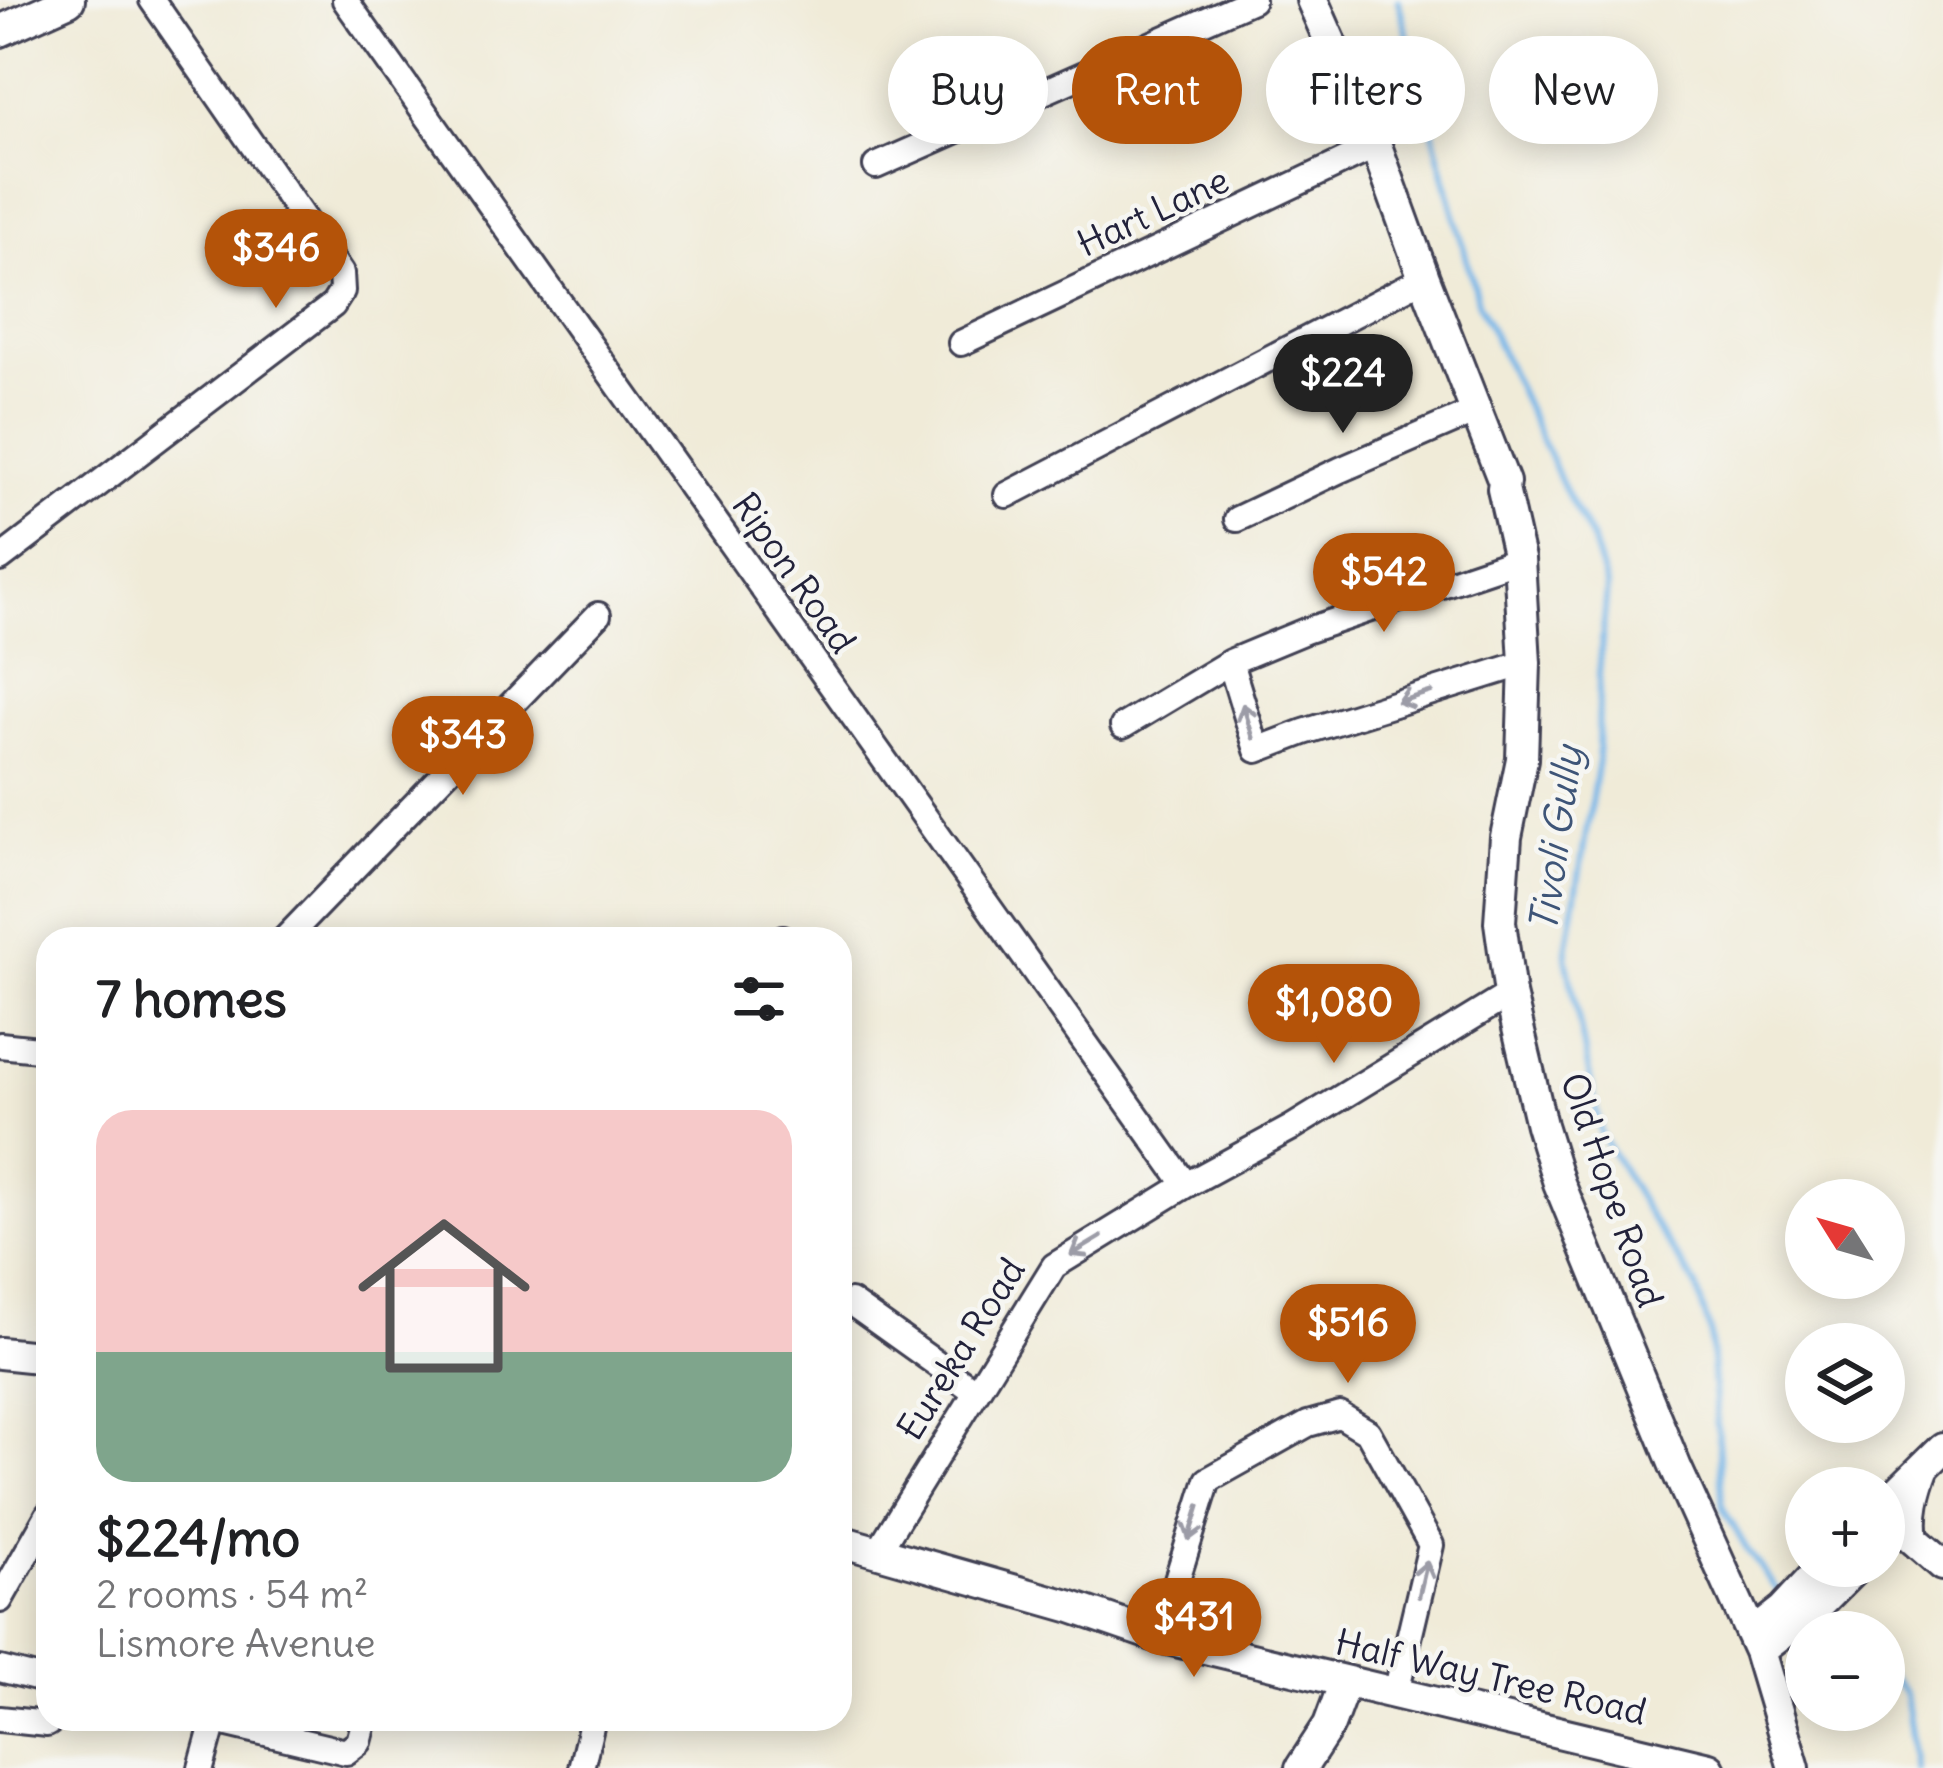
<!DOCTYPE html>
<html lang="en">
<head>
<meta charset="utf-8">
<style>
  body { margin:0; font-family:Delius,sans-serif; background:#f2f2f2; color:#202124; height:100vh; display:flex; flex-direction:column; font-size:45px; white-space:nowrap }
  * { box-sizing:border-box; margin:0 }
  p { font-size:39px; color:#757577 }
  .icon { flex:none; width:66px; height:66px; fill:none; stroke:currentColor; stroke-width:2; stroke-linecap:round; stroke-linejoin:round }
  .map { position:relative; flex:1; overflow:hidden }
  .sheet { position:absolute; left:36px; top:927px; width:816px; height:804px; display:flex; flex-direction:column; background:#fff; border-radius:36px; box-shadow:0 6px 30px #0003 }
  .sheet>* { flex:none }
  .hud { position:absolute; left:888px; top:36px; width:873px; height:108px; display:flex; gap:24px }
  .needle { width:78px; rotate:307deg }
  .controls { position:absolute; left:1785px; top:1179px; display:grid; gap:24px }
  .controls a { display:grid; place-items:center; width:120px; height:120px; border-radius:50%; background:#fff; box-shadow:0 6px 30px #0003; font-size:60px }
  .price { position:absolute; translate:-50% -102px; padding:0 27px; border-radius:42px; background:#b45309; color:#fff; font-size:39px; line-height:78px; filter:drop-shadow(0 3px 6px #0008) }
  .price::after { content:''; position:absolute; left:50%; top:72px; width:36px; height:27px; margin-left:-18px; background:inherit; clip-path:polygon(0 0,100% 0,50% 100%) }
  .price.current { background:#222; color:#fff }
  ul { padding:0; list-style:none }
  li { display:grid; align-content:center; gap:24px; height:636px; padding:0 60px }
  li span { display:grid; place-items:center; height:372px; border-radius:36px; color:#555 }
  li>.icon { margin-inline-start:auto }
  span .icon { width:216px; height:216px; fill:#fffc; stroke-width:1 }
  li b { font-size:51px }
  h2 { display:flex; justify-content:space-between; align-items:center; height:144px; padding:0 60px; font-size:51px }
  .tag { padding:0 42px; border-radius:54px; background:#fff; box-shadow:0 6px 30px #0003; font-size:42px; line-height:108px }
  .tag.current { background:#b45309; color:#fff }
  .map>svg:first-child { display:block }
  .lines { fill:none; stroke-linecap:round; stroke-linejoin:round }
  .stream { stroke:#73b5e8; stroke-width:6 }
  .minor-casing { stroke:#414053; stroke-width:30 }
  .major-casing { stroke:#414053; stroke-width:36 }
  .minor { stroke:#fff; stroke-width:24 }
  .major { stroke:#fff; stroke-width:30 }
  .oneway { stroke:#9c9ca7 }
  .labels { text-anchor:middle; dominant-baseline:central; stroke-width:9; stroke-linejoin:round; paint-order:stroke }
  .street-label { font-size:36px; fill:#22223b; stroke:#f6f6f2 }
  .water-label { font-size:39px; font-style:italic; fill:#3e5578; stroke:#f6f6f2 }
</style>
</head>
<body>
<div class="map">
<svg width="1943" height="1768" viewBox="0 0 1943 1768">
  <rect width="100%" height="100%" fill="#f6f6f2"/>
  <filter id="ink" filterUnits="userSpaceOnUse"><feTurbulence type="fractalNoise" baseFrequency=".00833" numOctaves="2"/><feDisplacementMap in="SourceGraphic" scale="24" xChannelSelector="R" yChannelSelector="G"/><feConvolveMatrix kernelMatrix="1 2 1 2 8 2 1 2 1" color-interpolation-filters="sRGB"/></filter>
  <filter id="wash" filterUnits="userSpaceOnUse"><feTurbulence type="fractalNoise" baseFrequency=".004" numOctaves="4" result="noise"/><feDisplacementMap in="SourceGraphic" scale="48" xChannelSelector="R" yChannelSelector="G"/><feGaussianBlur stdDeviation="2.7" result="paint"/><feColorMatrix in="noise" values="0 0 0 0 0 0 0 0 0 0 0 0 0 0 0 0 0 1.4 0 .05"/><feComposite in="paint" operator="in"/></filter>
  <g filter="url(#wash)">
    <rect width="100%" height="100%" fill="#f0ebd8"/>
    <g class="lines">
      <!-- stream -->
      <path class="stream" d="M1398 0 1478 302 1566 493 1592 540 1607 588 1599 674 1598 760 1566 956 1601 1134 1651 1219 1696 1286 1710 1332 1723 1508 1746 1548 1781 1596
        M1821 1613 1838 1620 1849 1632
        M1884 1671 1905 1694 1916 1768"/>
    </g>
  </g>
  <g filter="url(#ink)">
    <g class="lines">
      <!-- minor casing -->
      <g class="minor-casing">
        <path id="minor" d="M345 0 1186 1185
          M876 166 1252 0
          M961 343 1376 146
          M1007 495 1424 278
          M1237 519 1340 470 1476 411
          M0 559 333 305 342 291 341 273 152 0
          M1230 662 1257 750 1304 732 1525 663
          M1123 726 1230 662 1305 631 1519 559
          M285 939 598 615
          M783 939V938
          M0 1045 48 1050
          M850 1302 976 1392
          M877 1553 1054 1266 1186 1185 1291 1128 1510 994
          M0 1600 48 1515
          M1159 1637 1208 1480 1308 1424 1340 1415 1368 1432 1431 1545 1396 1693
          M0 1669 48 1681
          M0 1719 47 1724 54 1719
          M207 1719 346 1752 359 1742 365 1719
          M201 1768 214 1721
          M581 1768 593 1719"/>
      </g>
      <!-- major casing -->
      <g class="major-casing">
        <path id="major" d="M1312 0 1376 146 1424 278 1504 482 1503 489 1519 559 1525 663 1522 759 1506 837 1500 922 1510 994 1541 1125 1559 1183 1676 1468 1759 1651 1794 1768
          M0 31 69 0
          M0 1353 48 1358
          M1924 1467C1915 1491 1909 1513 1913 1539L1943 1565
          M1884 1506 1943 1448
          M840 1541 1072 1607 1159 1637 1709 1768
          M1764 1625 1783 1610 1824 1566
          M1759 1651 1816 1607 1857 1566
          M1301 1768 1329 1725 1345 1682"/>
      </g>
      <!-- minor -->
      <use href="#minor" class="minor"/>
      <!-- major -->
      <use href="#major" class="major"/>
    </g>
    <!-- one-way arrows -->
    <defs><path id="oneway-shaft" d="M-6 0H5M1.5-3L5.5 0L1.5 3" fill="none" stroke-width="1.6" stroke-linecap="round" stroke-linejoin="round" transform="scale(3)"/></defs>
    <g class="oneway">
      <use href="#oneway-shaft" transform="translate(1414 697) rotate(163)"/>
      <use href="#oneway-shaft" transform="translate(1248 721) rotate(-107)"/>
      <use href="#oneway-shaft" transform="translate(1086 1246) rotate(149)"/>
      <use href="#oneway-shaft" transform="translate(1194 1523) rotate(107)"/>
      <use href="#oneway-shaft" transform="translate(1423 1579) rotate(-77)"/>
    </g>
  </g>
  <g class="labels">
    <!-- street labels -->
    <g class="street-label">
      <text transform="translate(1153 212) rotate(-25)">Hart Lane</text>
      <text transform="translate(794 573) rotate(55)">Ripon Road</text>
      <text transform="translate(1612 1190) rotate(71)">Old Hope Road</text>
      <text transform="translate(961 1349) rotate(-58)">Eureka Road</text>
      <text transform="translate(1491 1677) rotate(13)">Half Way Tree Road</text>
    </g>
    <!-- water labels -->
    <g class="water-label">
      <text transform="translate(1556 839) rotate(-82)">Tivoli Gully</text>
    </g>
  </g>
</svg>
<div class="controls">
<a><svg class="needle" viewBox="-14 -14 28 28"><path d="M0-13l5 13h-10z" fill="#e53935"/><path d="M0 13l5-13h-10z" fill="#757577"/></svg></a>
<a><svg class="icon" aria-label="layers" viewBox="0 0 24 24"><path d="M12 4l9 5-9 5-9-5zM3 14l9 5 9-5"/></svg></a>
<a>+</a>
<a>−</a>
</div>
<b class="price" style="left:276px;top:311px">$346</b>
<b class="price current" style="left:1343px;top:436px">$224</b>
<b class="price" style="left:1384px;top:635px">$542</b>
<b class="price" style="left:463px;top:798px">$343</b>
<b class="price" style="left:1334px;top:1066px">$1,080</b>
<b class="price" style="left:1348px;top:1386px">$516</b>
<b class="price" style="left:1194px;top:1680px">$431</b>
<div class="hud">
<a class="tag">Buy</a>
<a class="tag current">Rent</a>
<a class="tag">Filters</a>
<a class="tag">New</a>
</div>
<section class="sheet">
<h2>7 homes<svg class="icon" aria-label="filters" viewBox="0 0 24 24"><path d="M4 7h16M4 17h16"/><circle cx="9" cy="7" r="2"/><circle cx="15" cy="17" r="2"/></svg></h2>
<ul>
<li><span style="background:linear-gradient(#f6c9c9 65%,#7fa58c 0)"><svg class="icon" aria-label="home" viewBox="0 0 24 24"><path d="M3 11l9-7 9 7M6 9v11h12V9"/></svg></span><div><b>$224/mo</b><p>2 rooms · 54 m²</p><p>Lismore Avenue</p></div></li>
</ul>
</section>
</div>
</body>
</html>
